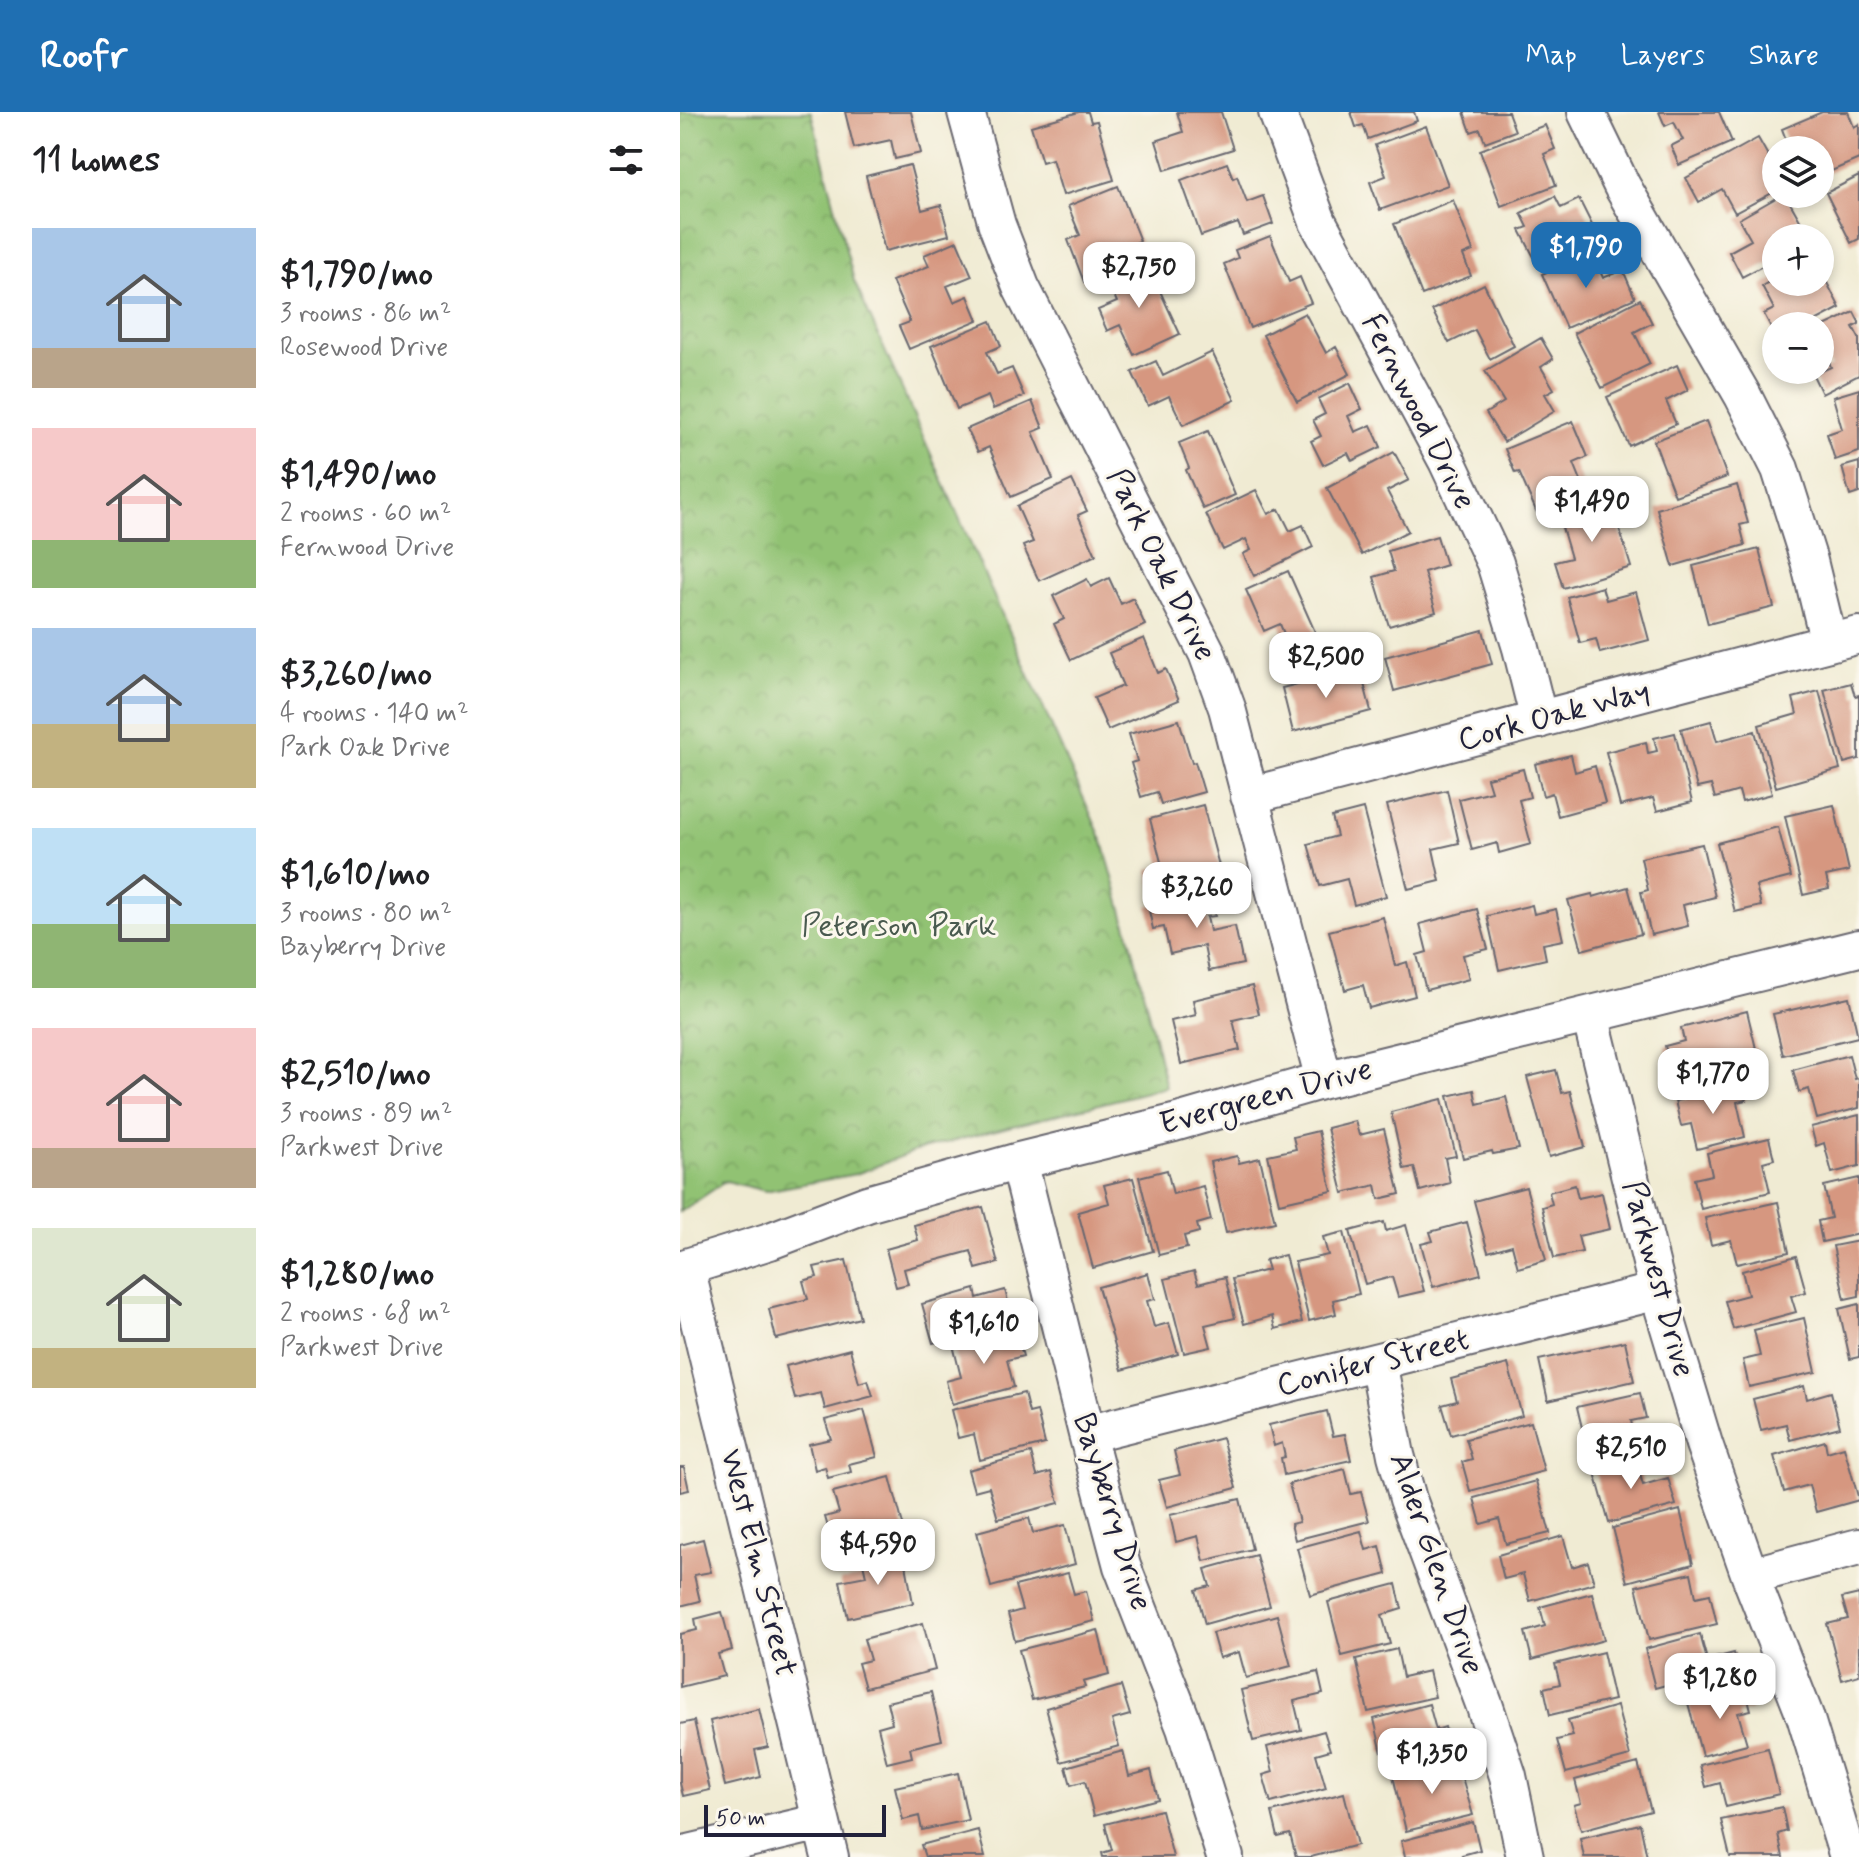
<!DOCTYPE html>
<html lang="en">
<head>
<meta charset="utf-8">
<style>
  body { margin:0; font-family:Mynerve,sans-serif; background:#f6f6f6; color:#202124; height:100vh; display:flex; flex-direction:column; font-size:30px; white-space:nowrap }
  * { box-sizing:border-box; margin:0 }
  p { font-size:26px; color:#757577 }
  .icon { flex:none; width:44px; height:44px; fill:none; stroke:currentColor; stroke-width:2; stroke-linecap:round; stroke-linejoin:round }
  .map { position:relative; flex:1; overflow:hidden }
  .sheet { display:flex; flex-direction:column; background:#fff; width:680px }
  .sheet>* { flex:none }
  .fabs { position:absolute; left:1082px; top:24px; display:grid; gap:16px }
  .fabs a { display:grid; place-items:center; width:72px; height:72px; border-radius:50%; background:#fff; box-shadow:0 4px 12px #0003; font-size:40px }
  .scale { position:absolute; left:24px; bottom:20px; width:182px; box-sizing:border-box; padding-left:8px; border:4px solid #22223b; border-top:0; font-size:22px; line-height:28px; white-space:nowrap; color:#22223b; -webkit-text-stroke:6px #fbf7ec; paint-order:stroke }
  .price { position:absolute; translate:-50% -68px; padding:0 18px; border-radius:16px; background:#fff; color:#222; font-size:26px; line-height:52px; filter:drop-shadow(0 2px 4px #0008) }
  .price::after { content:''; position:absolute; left:50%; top:48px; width:24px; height:18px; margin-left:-12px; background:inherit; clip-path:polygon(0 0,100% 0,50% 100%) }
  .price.selected { background:#1f6fb2; color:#fff }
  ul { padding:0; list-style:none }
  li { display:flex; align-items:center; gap:24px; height:200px; padding:0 32px }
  li span { display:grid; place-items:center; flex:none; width:224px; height:160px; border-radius:0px; color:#555 }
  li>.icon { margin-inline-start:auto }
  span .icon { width:96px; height:96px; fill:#fffc; stroke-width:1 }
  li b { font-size:34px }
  h2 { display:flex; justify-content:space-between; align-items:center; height:96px; padding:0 32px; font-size:34px }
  header { display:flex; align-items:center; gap:48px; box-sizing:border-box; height:112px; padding:0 40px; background:#1f6fb2; color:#fff }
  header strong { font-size:38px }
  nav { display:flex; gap:44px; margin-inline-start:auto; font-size:28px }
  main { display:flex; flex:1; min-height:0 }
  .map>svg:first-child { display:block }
  .park { fill:url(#park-crowns); stroke:#5a7257; stroke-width:2 }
  .building { fill:#d69780 }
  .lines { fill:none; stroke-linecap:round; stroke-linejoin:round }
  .minor-casing { stroke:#6a6870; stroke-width:40 }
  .minor { stroke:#fff; stroke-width:36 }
  .labels { text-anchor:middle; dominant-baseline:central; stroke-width:6; stroke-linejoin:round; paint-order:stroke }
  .street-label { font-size:32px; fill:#22223b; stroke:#fbf7ec }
  .park-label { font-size:32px; fill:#495a4f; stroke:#fbf7ec }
</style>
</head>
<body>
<header>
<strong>Roofr</strong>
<nav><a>Map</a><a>Layers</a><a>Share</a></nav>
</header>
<main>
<section class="sheet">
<h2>11 homes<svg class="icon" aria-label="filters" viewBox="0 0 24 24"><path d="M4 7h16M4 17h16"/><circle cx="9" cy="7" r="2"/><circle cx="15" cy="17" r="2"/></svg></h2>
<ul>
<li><span style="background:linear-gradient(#a9c7e8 75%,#b9a48a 0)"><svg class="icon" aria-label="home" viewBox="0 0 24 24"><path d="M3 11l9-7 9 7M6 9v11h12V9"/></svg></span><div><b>$1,790/mo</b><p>3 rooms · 86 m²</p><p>Rosewood Drive</p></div></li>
<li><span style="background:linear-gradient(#f6c9c9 70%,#8fb573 0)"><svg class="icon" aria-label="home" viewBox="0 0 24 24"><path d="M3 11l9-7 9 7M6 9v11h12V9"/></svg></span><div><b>$1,490/mo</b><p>2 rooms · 60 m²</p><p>Fernwood Drive</p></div></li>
<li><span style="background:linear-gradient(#a9c7e8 60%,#c2b280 0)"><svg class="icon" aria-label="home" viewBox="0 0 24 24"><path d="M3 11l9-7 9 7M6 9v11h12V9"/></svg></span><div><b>$3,260/mo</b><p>4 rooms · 140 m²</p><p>Park Oak Drive</p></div></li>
<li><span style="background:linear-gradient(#bfe0f5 60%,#8fb573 0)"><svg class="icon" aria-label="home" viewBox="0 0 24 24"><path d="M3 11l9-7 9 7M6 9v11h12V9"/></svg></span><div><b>$1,610/mo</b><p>3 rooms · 80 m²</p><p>Bayberry Drive</p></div></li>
<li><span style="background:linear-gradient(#f6c9c9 75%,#b9a48a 0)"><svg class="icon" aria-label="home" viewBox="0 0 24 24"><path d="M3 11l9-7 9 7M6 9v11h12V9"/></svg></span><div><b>$2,510/mo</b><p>3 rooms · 89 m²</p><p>Parkwest Drive</p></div></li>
<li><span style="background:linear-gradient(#dfe7d0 75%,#c2b280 0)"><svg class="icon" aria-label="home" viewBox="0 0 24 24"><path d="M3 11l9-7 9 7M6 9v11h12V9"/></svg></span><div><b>$1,280/mo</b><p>2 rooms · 68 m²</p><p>Parkwest Drive</p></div></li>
</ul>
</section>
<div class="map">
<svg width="1179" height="1745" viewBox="0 0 1179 1745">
  <defs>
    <pattern id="park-crowns" width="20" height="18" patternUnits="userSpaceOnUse" patternTransform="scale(2)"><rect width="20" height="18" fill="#91c273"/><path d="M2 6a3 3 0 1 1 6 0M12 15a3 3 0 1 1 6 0" fill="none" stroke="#7da664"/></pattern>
  </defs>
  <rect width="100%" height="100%" fill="#fbf7ec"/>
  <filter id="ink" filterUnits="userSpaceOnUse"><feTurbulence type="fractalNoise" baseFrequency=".0125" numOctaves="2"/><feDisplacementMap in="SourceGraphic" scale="16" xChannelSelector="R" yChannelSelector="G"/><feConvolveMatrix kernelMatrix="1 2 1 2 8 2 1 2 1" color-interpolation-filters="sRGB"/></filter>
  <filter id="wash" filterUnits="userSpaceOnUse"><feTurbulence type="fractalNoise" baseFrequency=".006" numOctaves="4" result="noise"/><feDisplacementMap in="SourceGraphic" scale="32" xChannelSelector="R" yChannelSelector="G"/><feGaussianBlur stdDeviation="1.8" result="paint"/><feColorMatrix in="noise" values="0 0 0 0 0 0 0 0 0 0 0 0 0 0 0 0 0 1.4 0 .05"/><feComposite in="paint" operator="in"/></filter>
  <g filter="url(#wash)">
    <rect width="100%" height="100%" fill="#f0ebd3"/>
    <!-- park -->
    <path class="park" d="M0 0H131L174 169 423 730 453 837 486 975 238 1038 176 1062 85 1079 46 1069 40 1070 43 1071 0 1100Z"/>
    <g id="blocks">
      <!-- building -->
      <path class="building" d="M165 0H231L241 41 215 47 211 28 174 36Z
        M399 0H408L411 10 417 9 434 68 383 83 372 47 362 50 351 14Z
        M497 0H541L553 37 485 58 476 29 503 20Z
        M671 0H734L737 9 688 27 683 13 676 15Z
        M784 0H828L835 19 805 30 800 17 791 20Z
        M979 0H1039L1052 30 999 53 991 34 1003 28 994 10 985 14Z
        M1142 0H1168L1174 15 1179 12V47L1140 64V38H1124L1122 34 1110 38 1102 17Z
        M865 13 875 37 864 42 876 73 821 94 800 38Z
        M746 14 768 73 700 98 690 70 706 64 695 33Z
        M1078 26 1096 58V79L1055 101 1042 77 1019 90 1006 66Z
        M547 51 553 66 557 64 567 90 583 84 593 112 563 123 558 111 521 124 501 68Z
        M230 53 242 98 261 93 269 123 205 139 186 64Z
        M1179 64V127L1171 131 1146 81Z
        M438 74 460 129 430 141 436 157 404 170 388 128 400 123 388 94Z
        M1103 82H1105L1122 112 1118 115 1124 126H1096V147L1062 165 1049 140 1071 128 1059 107Z
        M875 84 881 96 899 87 918 125 859 155 840 118 848 115 841 101Z
        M773 88 793 139 783 143 791 164 742 183 714 112Z
        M590 124 609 170 620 165 631 191 570 216 544 152 558 146 555 138Z
        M277 129 292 164 267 174 274 190 288 184 298 208 229 237 219 214 230 210 212 169 249 154 244 143Z
        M912 140 923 166 943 158 955 186 886 216 862 162Z
        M1143 141 1152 158 1143 163 1160 196 1126 214H1096V225L1084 202 1094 197 1082 174 1096 166V170H1140V142Z
        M466 149 500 222 454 243 440 213 427 219 418 198 437 190 427 168Z
        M804 172 834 234 810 247 795 218 769 231 752 198Z
        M960 187 972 211 954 220 970 252 922 276 894 221Z
        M1174 200 1179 210V212L1173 215 1179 226V263L1142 282 1133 263 1151 255 1147 245 1140 249V216Z
        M625 201 646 241 656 235 670 262 617 290 583 223Z
        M311 209 321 234 307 240 317 262 332 256 344 284 313 297 308 284 277 297 251 234Z
        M861 226 873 247 861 255 874 277 865 282 875 299 824 330 806 301 824 290 805 259Z
        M532 240 555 288 503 313 489 284 468 294 452 260 476 249 483 264Z
        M997 253 1008 278 986 289 996 312 949 334 927 285Z
        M670 271 682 297 668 304 675 320 691 313 701 335 672 349 668 341 643 353 631 329 641 324 633 308 645 302 638 287Z
        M1179 277V340L1155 348 1147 322 1162 317 1153 285Z
        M352 289 363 316 353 320 373 367 331 385 309 335 298 340 287 317Z
        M893 309 908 345 894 351 906 381 857 401 839 360 835 361 825 337Z
        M1026 309 1047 365 995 384 974 329Z
        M528 319 555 383 523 397 506 358 509 356 499 331Z
        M714 340 729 368 707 379 728 419 682 443 647 376Z
        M1179 350V381L1170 384 1162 355Z
        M392 368 407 399 398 403 416 443 359 469 343 434 353 430 337 394Z
        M1057 373 1068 411 1060 413 1065 433 993 454 977 397Z
        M576 378 588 402 599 397 610 419 623 413 633 435 574 464 563 442 571 438 566 427 543 438 526 402Z
        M930 386 951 455 883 476 875 450 891 446 878 402Z
        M757 424 766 453 744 460 756 500 709 514 694 465 714 459 708 439Z
        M1079 437 1094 495 1028 512 1013 454Z
        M608 459 636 522 609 534 600 512 584 519 566 478Z
        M429 466 441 492 453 486 465 513 391 548 374 512 384 507 373 484 407 467 411 475Z
        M922 475 926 488 956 480 969 528 920 541 916 527 900 531 887 485Z
        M803 518 812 552 714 579 705 545Z
        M464 526 478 561 486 557 499 588 428 618 414 586 443 574 429 541Z
        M680 556 691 599 613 620 602 576Z
        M1171 571 1175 584 1179 583V647L1164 651 1144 578Z
        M1139 579 1160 657 1096 675 1079 613 1117 602 1113 586Z
        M499 608 512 651 515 650 524 680 481 692 477 680 461 685 451 651 457 649 449 622Z
        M1031 609 1037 629 1075 619 1092 682 1062 690 1059 679 1035 686 1031 673 1017 676 1001 617Z
        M995 621 1012 690 977 699 973 686 940 694 926 640 966 630 968 641 977 639 974 626Z
        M891 643 895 660 915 654 925 691 878 704 872 681 863 684 855 652Z
        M843 657 850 685 839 688 851 732 819 741 817 731 792 738 779 687 811 679 807 666Z
        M767 678 779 731 753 737 760 769 728 777 707 693Z
        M523 693 543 769 476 787 468 758 482 754 470 707Z
        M1154 693 1169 759 1146 764 1149 777 1123 783 1105 704Z
        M683 697 706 784 674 793 667 767 640 774 628 732 657 724 652 705Z
        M1098 715 1111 765 1076 774 1081 794 1055 800 1037 731Z
        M1022 732 1035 785 1003 793 1008 814 971 823 961 780 968 778 961 746Z
        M948 775 961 822 902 838 888 788 912 782 913 785Z
        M530 780 535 804 527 805 530 819 555 814 563 852 529 859 524 834 490 842 484 815 473 817 468 794Z
        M852 793 854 802 876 797 883 828 863 832 866 847 819 858 807 804Z
        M797 797 808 837 783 843 789 867 746 878 737 843 747 840 740 812Z
        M703 805 715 854 727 850 735 884 689 896 683 873 665 878 649 819Z
        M572 874 579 902 553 908 560 938 501 952 491 909 516 903 513 888Z
        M1169 885 1178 925 1103 943 1093 902Z
        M1067 899 1078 945 993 966 985 934 1004 929 1001 916Z
        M1169 943 1175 967 1179 966V996L1137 1007 1129 977 1119 980 1113 958Z
        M876 958 882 981 890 979 905 1035 869 1045 847 965Z
        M1062 973 1066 988 1057 990 1065 1025 1017 1037 1011 1012 1001 1014 995 989Z
        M794 978 797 992 826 985 839 1037 813 1042 812 1039 783 1046 768 984Z
        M762 987 776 1044 765 1046 770 1071 740 1079 734 1055 724 1057 711 1000Z
        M1179 1003V1054L1152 1061 1144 1031 1136 1034 1131 1015Z
        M675 1009 679 1023 704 1017 720 1082 699 1087 696 1073 663 1081 647 1016Z
        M638 1019 652 1079 599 1091 588 1043 616 1037 613 1025Z
        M1089 1026 1094 1047 1083 1050 1090 1080 1021 1097 1014 1067 1032 1063 1027 1041Z
        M557 1044 559 1051 580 1046 595 1110 546 1121 530 1050Z
        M487 1058 493 1082 523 1074 531 1108 517 1112 519 1120 504 1124 507 1136 479 1143 459 1065Z
        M453 1066 473 1139 413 1156 398 1100 429 1091 424 1073Z
        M1179 1066V1122L1142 1130 1138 1109 1151 1106 1144 1074Z
        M895 1073 898 1086 922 1081 930 1117 898 1124 902 1140 874 1146 862 1095 872 1092 869 1080Z
        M846 1075 866 1148 838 1156 832 1133 808 1140 794 1089Z
        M1098 1090 1109 1140 1057 1152 1051 1128 1031 1133 1025 1106Z
        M303 1095 318 1151 296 1157 291 1139 224 1157 228 1172 216 1175 206 1137 238 1128 234 1113Z
        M704 1110 706 1119 726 1113 744 1179 718 1185 712 1165 685 1172 670 1119Z
        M787 1110 801 1162 753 1175 741 1132 753 1129 750 1120Z
        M664 1120 679 1182 653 1188 656 1202 629 1209 615 1150 648 1143 643 1125Z
        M1179 1129V1184L1165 1187 1153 1134Z
        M605 1143 622 1210 595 1217 592 1204 564 1212 552 1167 588 1158 585 1148Z
        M1116 1144 1126 1180 1111 1184 1116 1200 1053 1217 1045 1189 1068 1183 1062 1159Z
        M166 1148 180 1206 96 1227 89 1197 128 1187 123 1169 137 1165 134 1155Z
        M514 1159 518 1172 545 1165 555 1206 525 1213 531 1235 504 1241 485 1167Z
        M468 1161 475 1187 467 1189 474 1215 489 1211 498 1242 442 1258 418 1175Z
        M295 1177 297 1186 325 1178 333 1210 253 1231 242 1192Z
        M1179 1192V1245L1170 1247 1159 1197Z
        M1124 1206 1136 1260 1069 1275 1063 1248 1080 1244 1074 1218Z
        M335 1216 343 1244 327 1248 334 1275 272 1292 266 1269 281 1265 273 1233Z
        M945 1229 954 1269 868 1289 859 1248Z
        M170 1237 179 1271 188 1268 193 1284 145 1297 141 1281 115 1287 106 1254Z
        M828 1252 842 1304 771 1323 762 1293 777 1289 771 1267Z
        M1124 1274 1127 1287 1151 1280 1160 1315 1110 1328 1106 1312 1081 1318 1073 1287Z
        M344 1281 349 1301 357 1299 365 1332 300 1348 294 1322 278 1326 271 1298Z
        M960 1281 966 1306 951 1309 958 1338 910 1349 897 1295Z
        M184 1298 197 1345 169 1352 171 1360 148 1366 145 1355 135 1358 129 1332 151 1327 145 1308Z
        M647 1299 653 1324 665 1322 671 1348 604 1363 601 1346 605 1345 602 1331 594 1334 589 1313Z
        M851 1310 864 1359 790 1379 782 1350 792 1347 786 1327Z
        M542 1326 556 1376 487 1395 479 1368 500 1363 494 1339Z
        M1145 1329 1147 1340 1164 1335 1179 1388 1136 1400 1129 1373 1104 1380 1094 1344Z
        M351 1341 357 1364 371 1360 379 1391 318 1407 309 1375 294 1379 288 1358Z
        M955 1345 963 1373 988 1366 996 1393 929 1411 914 1357Z
        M0 1355H4L9 1378 0 1380Z
        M665 1357 671 1382 681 1380 689 1409 615 1428 611 1412 619 1410 609 1372Z
        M210 1365 225 1420 155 1439 145 1405 159 1401 153 1380Z
        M856 1369 870 1421 826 1432 819 1407 801 1412 794 1386Z
        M560 1387 572 1437 524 1449 518 1424 496 1430 490 1403Z
        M1000 1398 1013 1452 947 1470 933 1416Z
        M349 1406 353 1421 385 1413 395 1452 311 1475 297 1420Z
        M681 1419 686 1438 700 1434 707 1462 630 1483 617 1436Z
        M883 1424 892 1455 908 1450 914 1471 850 1489 843 1462 824 1467 818 1443Z
        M23 1427 31 1460 14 1463 20 1489 0 1494V1433Z
        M224 1442 233 1491 168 1506 160 1469 186 1464 183 1451Z
        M576 1443 590 1494 525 1512 516 1478 530 1474 525 1457Z
        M388 1461 394 1482 406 1479 414 1509 335 1529 328 1502 342 1498 335 1474Z
        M1011 1461 1016 1485 1030 1482 1037 1512 969 1528 956 1474Z
        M716 1472 722 1497 702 1503 710 1532 662 1544 648 1490Z
        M912 1481 924 1528 852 1548 845 1520 865 1514 860 1495Z
        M1179 1482V1563L1162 1568 1147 1512 1168 1507 1162 1486Z
        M42 1500 52 1538 38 1542 44 1564 0 1575V1522L17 1518 15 1507Z
        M597 1503 611 1554 566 1566 559 1540 539 1546 532 1521Z
        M243 1511 255 1558 185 1576 178 1551 190 1548 184 1527Z
        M418 1518 429 1563 403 1570 405 1575 352 1588 339 1538Z
        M1020 1522 1027 1548 1054 1541 1062 1568 997 1586 993 1571 975 1576 965 1537Z
        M717 1537 723 1565 749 1559 755 1585 688 1600 676 1547Z
        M923 1540 934 1588 870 1603 864 1576 880 1572 875 1552Z
        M638 1560 643 1582 614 1589 621 1618 573 1629 561 1578Z
        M441 1574 450 1603 432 1608 439 1634 381 1650 366 1596Z
        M1065 1575 1071 1598 1058 1601 1067 1632 1022 1644 1008 1591Z
        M251 1580 262 1628 230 1636 232 1645 207 1651 198 1615 212 1611 207 1590Z
        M749 1592 756 1618 765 1615 773 1642 732 1653 727 1635 702 1641 694 1607Z
        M937 1594 950 1644 886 1661 877 1628 893 1624 888 1608Z
        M79 1597 88 1635 75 1638 81 1665 45 1674 30 1609Z
        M14 1609 30 1678 3 1684 0 1671V1612Z
        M644 1619 650 1638 636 1642 646 1676 591 1691 583 1663 593 1660 587 1635Z
        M1088 1636 1099 1682 1046 1695 1040 1671 1026 1675 1020 1653Z
        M443 1639 449 1664 471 1658 478 1687 414 1704 405 1669 391 1673 386 1655Z
        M777 1649 793 1703 726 1719 713 1664Z
        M958 1651 971 1699 901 1718 894 1693 901 1691 895 1668Z
        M278 1661 288 1708 242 1718 239 1704 223 1708 215 1675Z
        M664 1681 677 1733 631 1745H616L610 1722 598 1725 592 1700Z
        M1102 1695 1107 1719 1098 1722 1103 1745H1050L1041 1708Z
        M481 1698 493 1745H423L422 1741 432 1738 425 1712Z
        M793 1710 800 1738 782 1743 783 1745H725L721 1729Z
        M960 1712 967 1745H904L900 1726Z
        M298 1718 305 1745H245L241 1733Z"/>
    </g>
  </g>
  <g filter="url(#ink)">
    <use href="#blocks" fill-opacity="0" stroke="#6a6870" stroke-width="2"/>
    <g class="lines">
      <!-- minor casing -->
      <g class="minor-casing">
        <path id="minor" d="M286 0 317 113 341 175 527 541 547 596 644 968
          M597 0 638 110 767 349 815 451 841 536 859 608
          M906 0 942 74 1063 284 1100 357 1129 449 1149 531
          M569 684 1179 523
          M910 903 978 1179 1024 1332 1070 1464 1125 1604 1168 1745
          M339 1049 407 1322 442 1454 505 1616 545 1745
          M6 1156 150 1745
          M0 1157 90 1129 187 1092 339 1049 494 1011 644 968 1179 836
          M698 1250 716 1343 728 1387 804 1592 828 1664 845 1745
          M407 1322 978 1179
          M1070 1464 1179 1435
          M0 1743 141 1710"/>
      </g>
      <!-- minor -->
      <use href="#minor" class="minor"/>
    </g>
  </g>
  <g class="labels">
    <!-- street labels -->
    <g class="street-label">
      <text transform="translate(738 300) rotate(63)">Fernwood Drive</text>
      <text transform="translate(481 453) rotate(64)">Park Oak Drive</text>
      <text transform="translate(874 604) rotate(-15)">Cork Oak Way</text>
      <text transform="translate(586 985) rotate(-15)">Evergreen Drive</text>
      <text transform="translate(978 1167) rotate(75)">Parkwest Drive</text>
      <text transform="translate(693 1251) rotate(-14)">Conifer Street</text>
      <text transform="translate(432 1400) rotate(73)">Bayberry Drive</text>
      <text transform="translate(78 1451) rotate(76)">West Elm Street</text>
      <text transform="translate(756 1452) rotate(71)">Alder Glen Drive</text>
    </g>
    <!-- park labels -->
    <g class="park-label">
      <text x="219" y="814">Peterson Park</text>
    </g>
  </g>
</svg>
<div class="fabs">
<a><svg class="icon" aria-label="layers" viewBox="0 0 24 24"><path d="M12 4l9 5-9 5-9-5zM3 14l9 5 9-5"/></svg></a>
<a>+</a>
<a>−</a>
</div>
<div class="scale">50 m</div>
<b class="price selected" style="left:906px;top:178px">$1,790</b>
<b class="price" style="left:459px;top:198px">$2,750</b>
<b class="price" style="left:912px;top:432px">$1,490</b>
<b class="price" style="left:646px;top:588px">$2,500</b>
<b class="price" style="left:517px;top:818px">$3,260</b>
<b class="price" style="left:1033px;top:1004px">$1,770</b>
<b class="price" style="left:304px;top:1254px">$1,610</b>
<b class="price" style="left:951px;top:1379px">$2,510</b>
<b class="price" style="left:198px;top:1475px">$4,590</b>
<b class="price" style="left:1040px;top:1609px">$1,280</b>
<b class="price" style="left:752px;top:1684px">$1,350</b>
</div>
</main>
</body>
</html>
